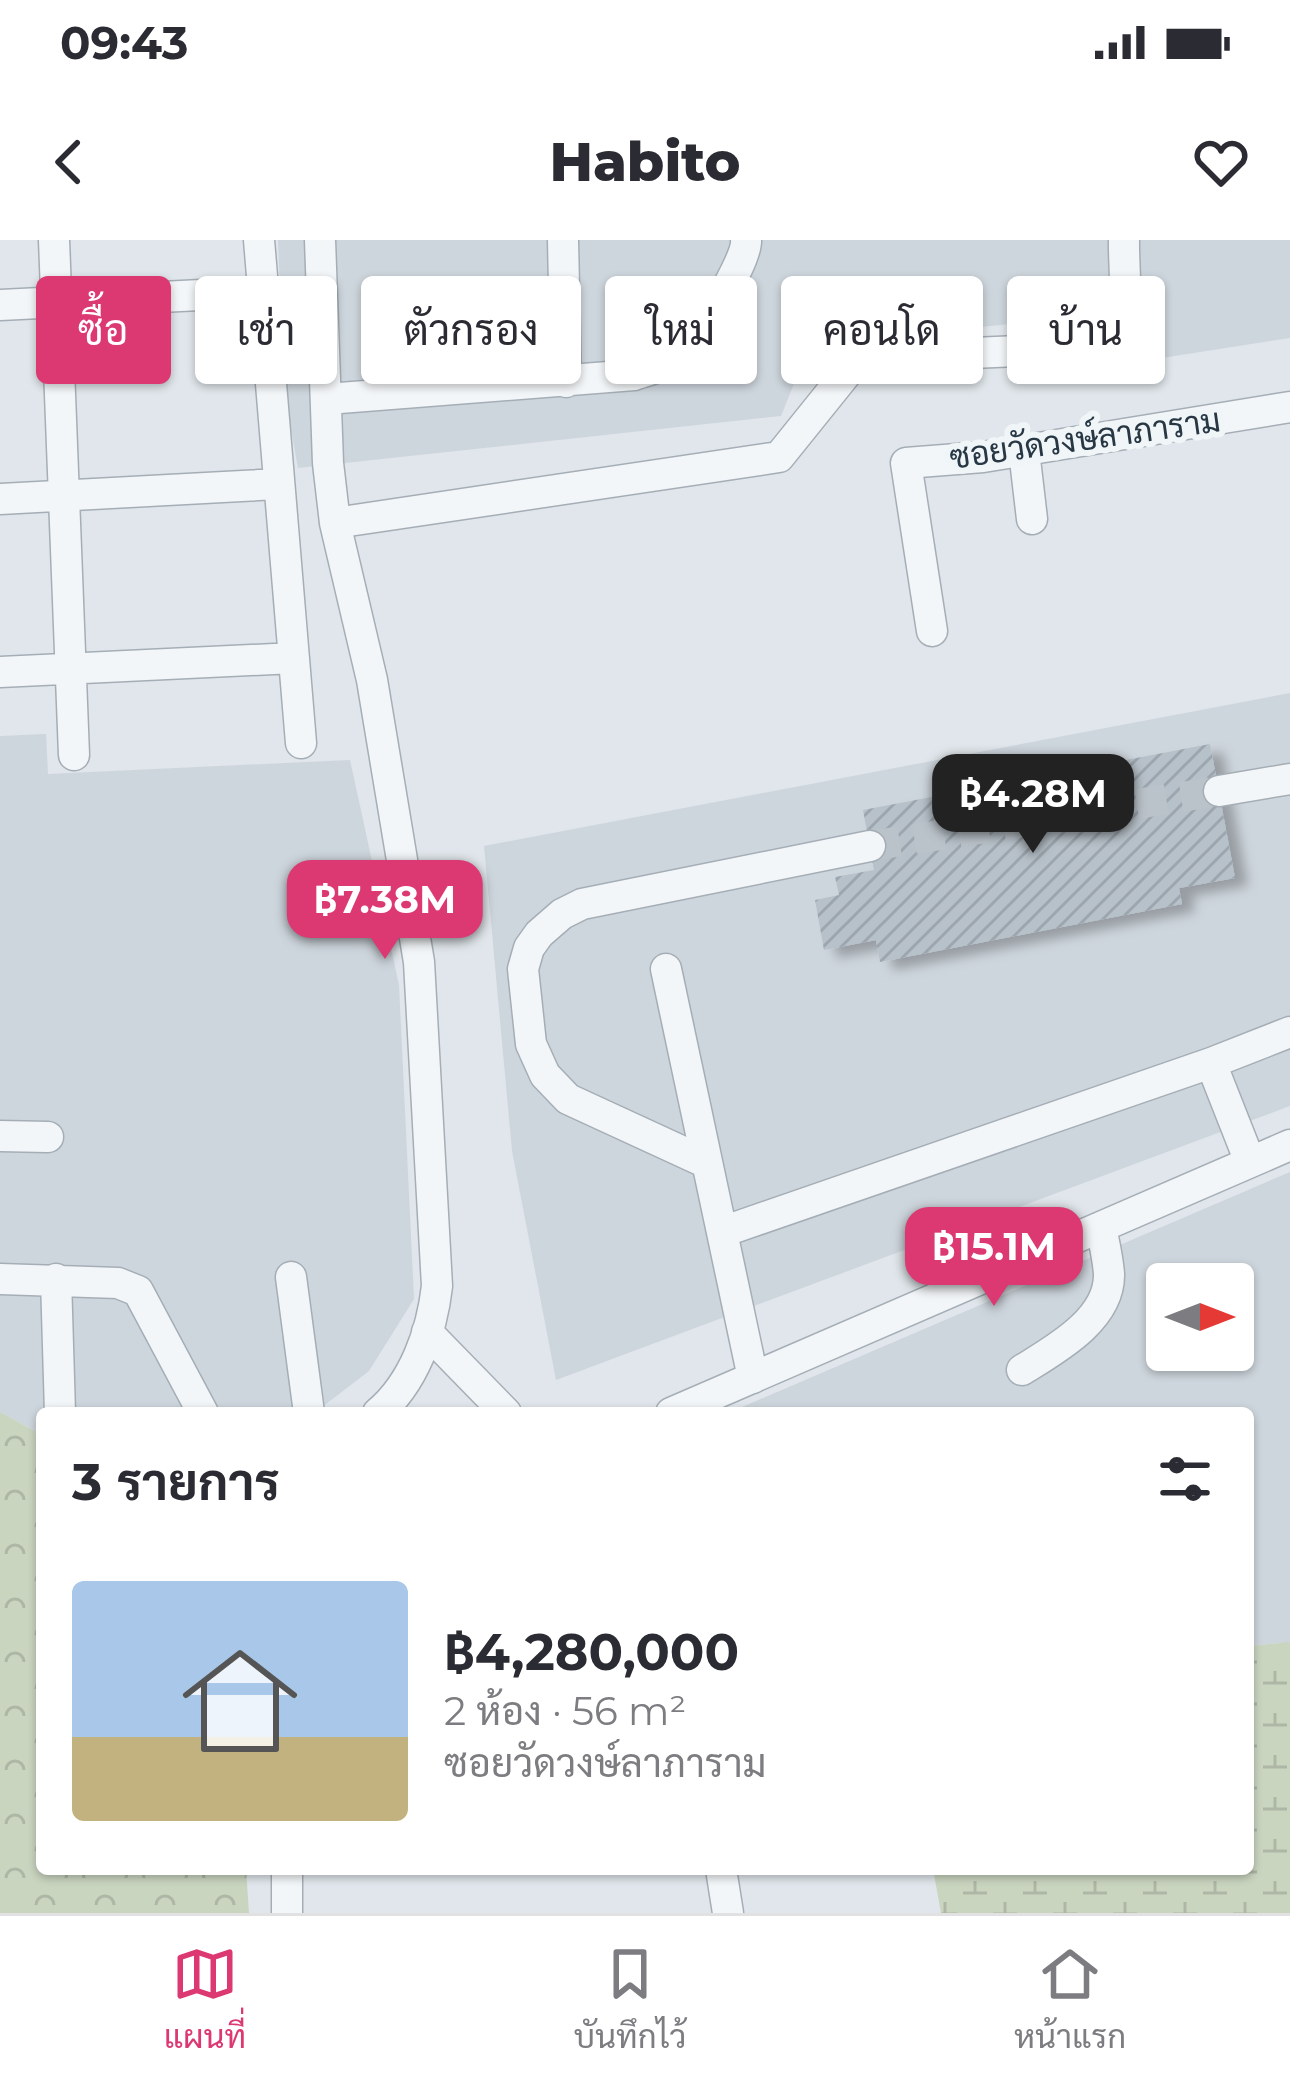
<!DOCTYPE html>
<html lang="th">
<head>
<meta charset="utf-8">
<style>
  body { margin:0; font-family:Montserrat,Sarabun,sans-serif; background:#f7f7f7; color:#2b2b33; height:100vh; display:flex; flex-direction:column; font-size:45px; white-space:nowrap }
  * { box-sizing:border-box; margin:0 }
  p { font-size:39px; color:#7c7c81 }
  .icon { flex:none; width:66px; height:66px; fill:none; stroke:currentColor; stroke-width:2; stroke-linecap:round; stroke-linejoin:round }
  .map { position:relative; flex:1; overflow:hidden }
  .side { position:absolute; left:36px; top:1167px; width:1218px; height:468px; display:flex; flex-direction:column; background:#fff; border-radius:12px; box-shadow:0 3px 9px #0004 }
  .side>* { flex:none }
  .banner { position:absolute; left:36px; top:36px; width:1218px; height:108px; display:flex; gap:24px }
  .needle { width:78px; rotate:90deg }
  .buttons { position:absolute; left:1146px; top:1023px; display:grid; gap:24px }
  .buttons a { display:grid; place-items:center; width:108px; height:108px; border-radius:12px; background:#fff; box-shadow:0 3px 9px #0004; font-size:60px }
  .price { position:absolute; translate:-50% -102px; padding:0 27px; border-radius:24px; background:#dc3973; color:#fff; font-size:39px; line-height:78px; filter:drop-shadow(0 3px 6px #0008) }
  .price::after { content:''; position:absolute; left:50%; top:72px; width:36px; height:27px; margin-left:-18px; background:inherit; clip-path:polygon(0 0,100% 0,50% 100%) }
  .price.active { background:#222; color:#fff }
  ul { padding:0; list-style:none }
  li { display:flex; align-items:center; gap:36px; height:300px; padding:0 36px }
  li span { display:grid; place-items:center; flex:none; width:336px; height:240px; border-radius:12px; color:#555 }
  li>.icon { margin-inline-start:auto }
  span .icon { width:144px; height:144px; fill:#fffc; stroke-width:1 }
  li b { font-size:51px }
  h2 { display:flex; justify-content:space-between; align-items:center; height:144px; padding:0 36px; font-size:51px }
  .tag { padding:0 42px; border-radius:12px; background:#fff; box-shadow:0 3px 9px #0004; font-size:42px; line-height:108px }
  .tag.active { background:#dc3973; color:#fff }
  .status { display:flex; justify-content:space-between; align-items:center; height:84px; padding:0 60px; background:#fff; direction:ltr }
  .status svg { height:33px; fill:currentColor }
  header { display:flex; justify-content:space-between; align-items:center; height:156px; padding:0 36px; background:#fff; font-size:54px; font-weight:800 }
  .tab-bar { display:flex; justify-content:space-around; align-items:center; height:168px; border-top:3px solid #e1e1e2; background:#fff; font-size:33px; color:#7c7c81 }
  .tab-bar a { display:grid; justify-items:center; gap:6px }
  .tab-bar .active { color:#dc3973 }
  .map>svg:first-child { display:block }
  .built { fill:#ced6dd; fill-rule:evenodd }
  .forest { fill:url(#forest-crowns) }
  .wetland { fill:url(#wetland-marsh) }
  .building { fill:url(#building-hatch); filter:url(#shadow) }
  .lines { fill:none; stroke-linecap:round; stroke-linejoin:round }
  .minor-tunnel { stroke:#bbc3ca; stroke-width:30; stroke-dasharray:30 15; stroke-linecap:butt }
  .minor-casing { stroke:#a5aeb6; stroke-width:33 }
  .minor { stroke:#f3f6f8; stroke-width:30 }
  .labels { text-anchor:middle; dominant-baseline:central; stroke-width:12; stroke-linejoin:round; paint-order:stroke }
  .street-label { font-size:33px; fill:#273744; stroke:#f0f5f8 }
</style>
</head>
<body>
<div class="status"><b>09:43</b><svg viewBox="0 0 49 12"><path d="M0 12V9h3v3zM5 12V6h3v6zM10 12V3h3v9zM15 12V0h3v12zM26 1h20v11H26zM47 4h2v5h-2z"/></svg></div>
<header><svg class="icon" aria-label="back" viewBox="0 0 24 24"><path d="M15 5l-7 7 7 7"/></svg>Habito<svg class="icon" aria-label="heart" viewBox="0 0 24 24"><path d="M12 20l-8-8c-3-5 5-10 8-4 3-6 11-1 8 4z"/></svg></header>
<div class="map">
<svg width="1290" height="1673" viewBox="0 0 1290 1673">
  <defs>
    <pattern id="forest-crowns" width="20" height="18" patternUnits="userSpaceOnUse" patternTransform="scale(3)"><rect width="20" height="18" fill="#cad5c0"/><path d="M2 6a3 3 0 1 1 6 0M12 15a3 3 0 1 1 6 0" fill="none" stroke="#aeb7a6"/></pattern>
    <pattern id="wetland-marsh" width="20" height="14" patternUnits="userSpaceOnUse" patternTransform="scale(3)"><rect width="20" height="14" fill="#cad5c0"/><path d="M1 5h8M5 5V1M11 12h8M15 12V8" fill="none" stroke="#aeb7a6"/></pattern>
    <pattern id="building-hatch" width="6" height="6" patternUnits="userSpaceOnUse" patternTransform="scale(3)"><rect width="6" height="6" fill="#b7c1c9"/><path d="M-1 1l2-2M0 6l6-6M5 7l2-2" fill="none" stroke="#9da6ae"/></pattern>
    <filter id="shadow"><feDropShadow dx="13" dy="8" stdDeviation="6" flood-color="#0004"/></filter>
  </defs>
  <rect width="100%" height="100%" fill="#e0e6eb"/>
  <!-- built -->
  <path class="built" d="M278 0H1290V98L1072 132 1071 78 810 104 781 176 298 228 284 150Z
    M1290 453V866L556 1140 512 911 484 606Z
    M46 494 48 534 350 520 399 745 414 1059 369 1131 326 1164 296 1173H42V1221L35 1191 0 1172V496Z
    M1290 932V1402L1248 1406V1173H728ZM1167 1044H1233V1110H1167Z"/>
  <!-- forest -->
  <path class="forest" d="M0 1172 35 1191 42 1221V1629H246L249 1673H0Z"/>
  <!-- wetland -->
  <path class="wetland" d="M1290 1402V1673H941L933 1629H1248V1406Z"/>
  <!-- building -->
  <path class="building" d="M1210 504 1235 638 1179 648 1182 664 880 722 876 700 824 710 815 660 839 655 835 637 874 630 863 570Z"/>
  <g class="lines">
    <!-- minor-tunnel -->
    <path class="minor-tunnel" d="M870 606 1219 551"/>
    <!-- minor casing -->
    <g class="minor-casing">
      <path id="minor" d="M54 0 74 515
        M259 0 301 503
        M320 0 328 223 335 283 372 440 419 722 437 1046C432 1091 414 1143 378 1173
        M563 0 566 142
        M0 65 263 52
        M327 159 634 135C647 130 668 126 679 117 696 102 748 21 746 0
        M1024 211 1032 279
        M0 259 278 244
        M335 283 779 217 849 130 882 117 1108 107C1133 86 1123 31 1124 0
        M932 391 906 223 983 217 1290 167
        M0 432 294 418
        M1219 551 1290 539
        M666 729 753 1138
        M1211 823 1290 792
        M0 896 48 897
        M707 923 568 859 545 835 531 804 523 729 529 708 539 694 562 674 582 664 870 606
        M722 992 1211 823 1250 922
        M291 1037 309 1173
        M0 1039 118 1043 138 1051 203 1173
        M56 1039 60 1173
        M427 1092 506 1173
        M1022 1130C1054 1110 1110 1080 1109 1034 1108 1019 1104 1002 1101 987
        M671 1173 1290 905
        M287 1629V1673
        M721 1629 728 1673"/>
    </g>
    <!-- minor -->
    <use href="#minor" class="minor"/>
  </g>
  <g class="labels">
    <!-- street labels -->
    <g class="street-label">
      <text transform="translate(1085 198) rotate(-8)">ซอยวัดวงษ์ลาภาราม</text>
    </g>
  </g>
</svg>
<div class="buttons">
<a><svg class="needle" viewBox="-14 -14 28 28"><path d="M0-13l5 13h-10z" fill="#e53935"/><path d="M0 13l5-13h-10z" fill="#7c7c81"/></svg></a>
</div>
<b class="price active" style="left:1033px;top:616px">฿4.28M</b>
<b class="price" style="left:385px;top:722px">฿7.38M</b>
<b class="price" style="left:994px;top:1069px">฿15.1M</b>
<div class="banner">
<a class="tag active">ซื้อ</a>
<a class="tag">เช่า</a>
<a class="tag">ตัวกรอง</a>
<a class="tag">ใหม่</a>
<a class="tag">คอนโด</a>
<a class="tag">บ้าน</a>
</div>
<section class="side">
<h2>3 รายการ<svg class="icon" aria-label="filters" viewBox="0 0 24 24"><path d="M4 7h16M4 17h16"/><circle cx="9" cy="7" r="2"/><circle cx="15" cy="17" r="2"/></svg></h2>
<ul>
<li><span style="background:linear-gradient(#a9c7e8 65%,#c2b280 0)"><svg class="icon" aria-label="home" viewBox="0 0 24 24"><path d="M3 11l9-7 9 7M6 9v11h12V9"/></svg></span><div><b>฿4,280,000</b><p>2 ห้อง · 56 m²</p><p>ซอยวัดวงษ์ลาภาราม</p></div></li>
</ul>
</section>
</div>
<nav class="tab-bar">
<a class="active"><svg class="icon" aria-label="map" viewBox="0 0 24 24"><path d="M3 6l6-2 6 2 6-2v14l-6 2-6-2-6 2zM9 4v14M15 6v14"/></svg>แผนที่</a>
<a><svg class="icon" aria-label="saved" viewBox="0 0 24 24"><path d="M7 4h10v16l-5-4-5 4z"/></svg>บันทึกไว้</a>
<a><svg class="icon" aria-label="home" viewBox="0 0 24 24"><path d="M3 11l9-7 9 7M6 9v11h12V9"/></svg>หน้าแรก</a>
</nav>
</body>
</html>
